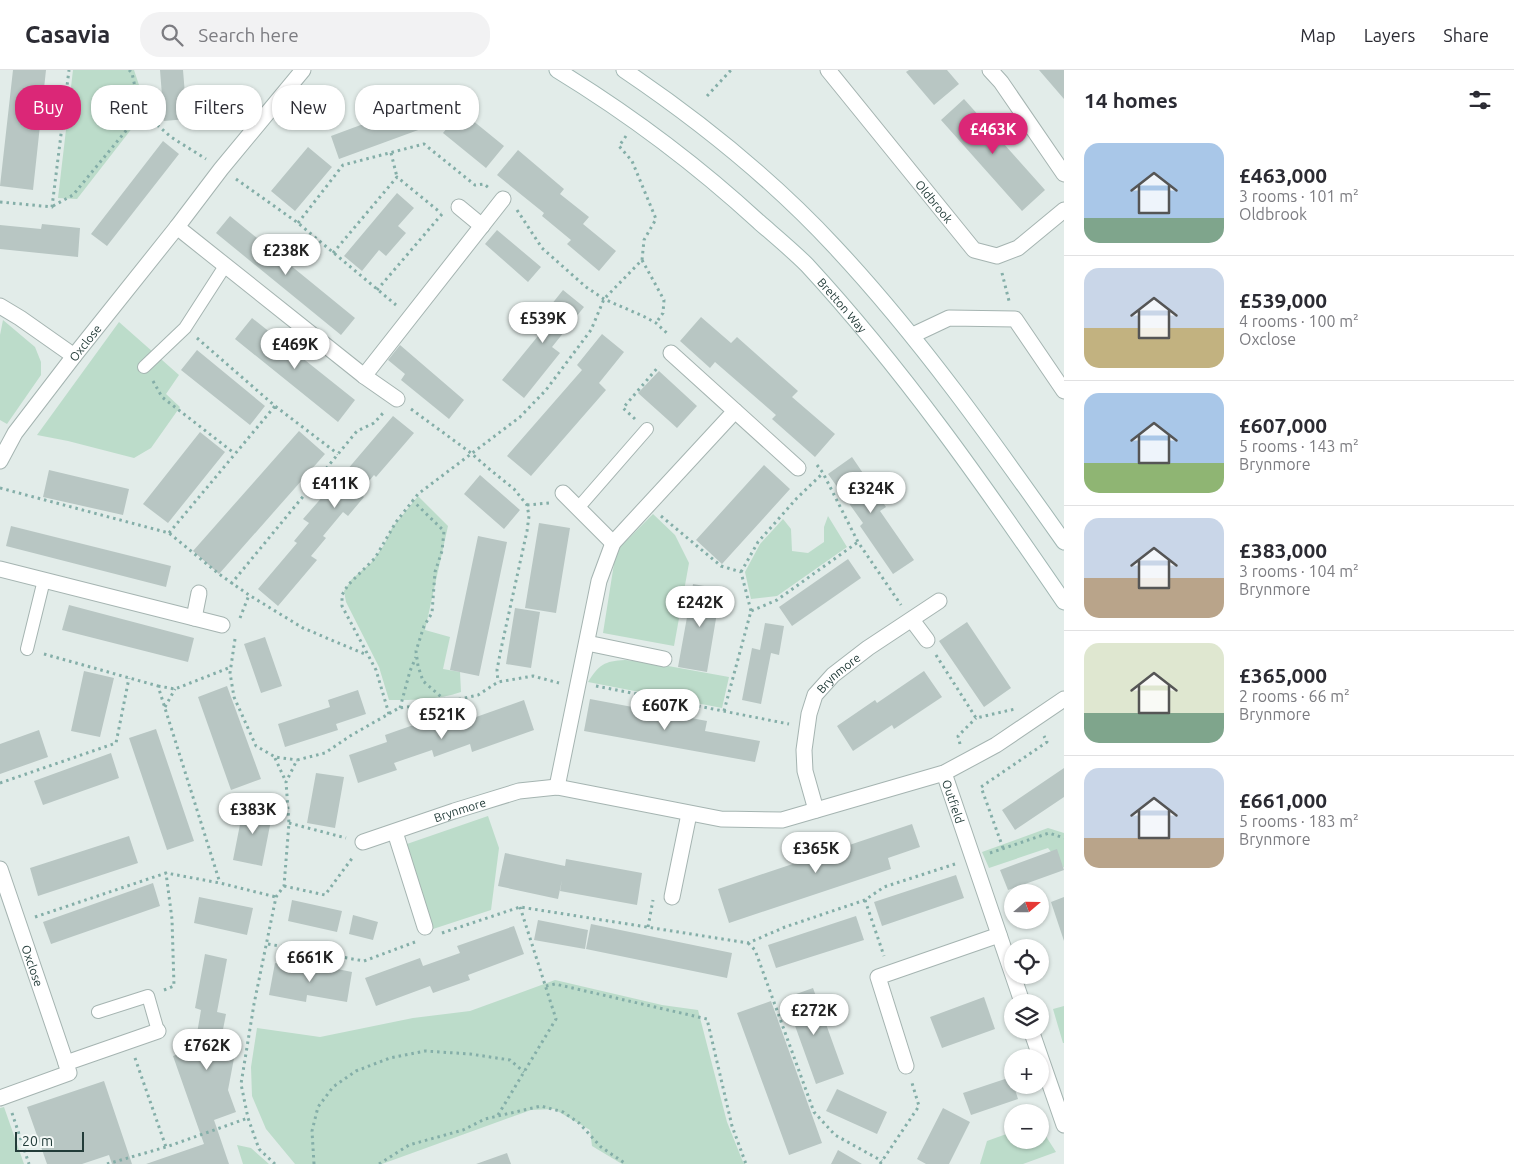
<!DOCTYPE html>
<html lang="en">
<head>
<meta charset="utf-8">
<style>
  body { margin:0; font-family:Ubuntu,sans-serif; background:#f2f2f3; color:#2b2b33; height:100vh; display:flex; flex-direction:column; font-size:19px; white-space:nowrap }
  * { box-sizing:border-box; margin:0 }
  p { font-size:16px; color:#7c7c81 }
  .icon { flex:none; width:28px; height:28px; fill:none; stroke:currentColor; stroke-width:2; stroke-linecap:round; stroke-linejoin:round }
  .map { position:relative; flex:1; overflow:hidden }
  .drawer { display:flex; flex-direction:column; background:#fff; width:450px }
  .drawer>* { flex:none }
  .top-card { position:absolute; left:15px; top:15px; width:475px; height:45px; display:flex; gap:10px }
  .needle { width:32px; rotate:70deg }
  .buttons { position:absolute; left:1004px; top:814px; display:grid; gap:10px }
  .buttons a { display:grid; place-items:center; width:45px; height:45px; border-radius:50%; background:#fff; box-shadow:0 1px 4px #0004; font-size:25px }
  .scale { position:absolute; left:15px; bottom:12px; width:69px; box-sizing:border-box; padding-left:5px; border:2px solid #233c39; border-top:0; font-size:14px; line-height:18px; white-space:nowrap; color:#233c39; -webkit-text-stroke:4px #f3f8f6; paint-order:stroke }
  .price { position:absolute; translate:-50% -42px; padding:0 11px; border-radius:18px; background:#fff; color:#222; font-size:16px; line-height:32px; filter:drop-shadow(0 1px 2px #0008) }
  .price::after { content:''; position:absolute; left:50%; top:30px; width:15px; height:11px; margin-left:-8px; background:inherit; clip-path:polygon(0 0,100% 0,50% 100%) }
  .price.selected { background:#db2777; color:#fff }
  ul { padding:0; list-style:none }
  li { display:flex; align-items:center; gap:15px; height:125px; padding:0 20px }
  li+li { border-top:1px solid #e1e1e2 }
  li span { display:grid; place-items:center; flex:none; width:140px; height:100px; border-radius:15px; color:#555 }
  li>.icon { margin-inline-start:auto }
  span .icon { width:60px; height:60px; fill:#fffc; stroke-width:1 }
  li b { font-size:21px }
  h2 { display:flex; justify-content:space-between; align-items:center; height:60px; padding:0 20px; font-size:21px }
  .tag { padding:0 18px; border-radius:20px; background:#fff; box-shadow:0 1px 4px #0004; font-size:18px; line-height:45px }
  .tag.selected { background:#db2777; color:#fff }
  header { display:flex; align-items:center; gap:30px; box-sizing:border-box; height:70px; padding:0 25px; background:#fff; border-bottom:1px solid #e1e1e2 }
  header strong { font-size:24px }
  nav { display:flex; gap:28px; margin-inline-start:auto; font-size:18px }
  .search { width:350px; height:45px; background:#f2f2f3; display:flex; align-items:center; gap:12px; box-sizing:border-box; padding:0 18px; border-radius:20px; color:#7c7c81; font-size:19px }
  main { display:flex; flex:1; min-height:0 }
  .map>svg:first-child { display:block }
  .green { fill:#bcdcca }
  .building { fill:#b8c6c3 }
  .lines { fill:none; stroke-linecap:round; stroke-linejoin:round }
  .lane-casing { stroke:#a5b4b1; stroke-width:14 }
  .street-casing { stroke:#a5b4b1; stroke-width:17 }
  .secondary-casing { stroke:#a1b7b3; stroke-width:17 }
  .path { stroke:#84aea8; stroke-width:3; stroke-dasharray:2.5 4; stroke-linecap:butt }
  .lane { stroke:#fff; stroke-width:12 }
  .street { stroke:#fff; stroke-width:15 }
  .secondary { stroke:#fff; stroke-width:15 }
  .labels { text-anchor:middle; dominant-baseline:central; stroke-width:4; stroke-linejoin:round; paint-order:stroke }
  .street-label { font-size:12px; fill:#233c39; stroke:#f3f8f6 }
</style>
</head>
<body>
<header>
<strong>Casavia</strong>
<div class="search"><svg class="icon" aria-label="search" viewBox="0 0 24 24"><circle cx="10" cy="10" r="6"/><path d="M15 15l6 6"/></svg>Search here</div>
<nav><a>Map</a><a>Layers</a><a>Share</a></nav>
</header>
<main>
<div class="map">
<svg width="1064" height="1094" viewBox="0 0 1064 1094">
  <rect width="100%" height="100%" fill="#e2ece9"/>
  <!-- green -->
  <path class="green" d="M73 0H134L147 39 77 129 58 128Z
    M3 250 35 277 41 292V305L7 354 0 350V265Z
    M119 252 179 305 166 324 180 337 151 378 134 388 68 371 37 365Z
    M418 426 448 456 425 560 450 567 443 599 460 602 461 622C437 630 414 630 389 630L379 597 346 532 344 521 352 509 371 493 384 475 392 458Z
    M653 444 675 465 689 493 674 576 603 563 616 481Z
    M828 446 847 477 777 526 751 529 745 502 760 474 783 449 791 459 792 481 808 483 824 472V457Z
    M625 590 646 592 729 607 722 638 588 612C599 595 604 591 625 590Z
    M488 746 499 778 491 840 433 859 404 775Z
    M1048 758 1064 763V798L1048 778 989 798 982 782Z
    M555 910 662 935 698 940 727 1052 743 1092 746 1094H622L592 1076 590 1060 554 1039 531 1040 382 1094H295L266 1059 252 1026 251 997 257 958 320 967 413 948 470 941Z
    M1064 936V973H1063L1053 939Z
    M4 1037 24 1094H0V1038Z
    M1040 1057 1056 1082 1023 1094H980L987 1071 1012 1062V1070H1040Z
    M237 1075 251 1078 269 1094H243Z"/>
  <!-- building -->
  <path class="building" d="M13 0H46L33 120 0 116Z
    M160 0H183L187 49 164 51Z
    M909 0H947L959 14 934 35 906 2Z
    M1039 0H1064V29Z
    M964 29 1045 120 1022 141 941 50Z
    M412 36 421 59 339 89 331 66Z
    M461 41 504 76 486 98 443 63Z
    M163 71 179 84 107 176 91 164Z
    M308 77 332 97 295 141 271 121Z
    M518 80 564 119 560 124 589 147 583 154 616 181 599 201 567 174 571 170 542 146 544 143 497 105Z
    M397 123 414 138 398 156 406 163 386 186 379 180 362 201 344 186Z
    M230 146 355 248 341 265 216 163Z
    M42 154 80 158 78 187 0 179V155L41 159Z
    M497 160 541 197 528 212 485 174Z
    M563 220 584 237 552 277 560 283 524 328 502 310 538 266 531 260Z
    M701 247 731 273 737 267 798 321 792 327 835 364 815 387 772 349 776 345 715 292 710 298 680 271Z
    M252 248 355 330 338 352 235 269Z
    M602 264 624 282 599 313 606 320 531 406 507 386 582 300 577 295Z
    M400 275 464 330 449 349 401 310 405 304 388 290Z
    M197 280 265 336 250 355 181 300Z
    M659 301 697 336 677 358 638 323Z
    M393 346 414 363 376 407 374 405 359 423 364 427 348 446 343 442 323 466 326 468 311 486 317 490 278 536 258 519 297 473 294 471 309 453 303 449 324 425 328 429 344 410 341 407Z
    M299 361 325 384 219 504 193 481Z
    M200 362 225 382 168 453 143 434Z
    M852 387 886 437 880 441 914 490 893 504 860 456 863 453 828 404Z
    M764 395 790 419 722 494 696 470Z
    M49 400 129 419 123 445 43 427Z
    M480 405 520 440 504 459 464 424Z
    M539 453 570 458 556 543 525 538Z
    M11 456 171 496 166 517 6 476Z
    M478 466 507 472 479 606 450 600Z
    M848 489 861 508 792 556 779 537Z
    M693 514 721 519 707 602 678 597Z
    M69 535 194 568 188 592 62 560Z
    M515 538 540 542 531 598 506 594Z
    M967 552 1011 618 984 637 939 571Z
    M765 553 784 556 779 585 771 583 761 634 742 630 752 578 760 580Z
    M265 567 282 616 261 623 244 574Z
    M84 601 114 608 100 667 71 661Z
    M924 601 942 627 894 659 892 655 853 681 837 656 875 630 877 633Z
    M227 616 261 709 231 720 198 627Z
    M358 620 366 644 336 654 338 660 285 677 278 654 330 637 328 630Z
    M590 629 707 651 705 661 760 671 755 692 584 661Z
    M524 630 534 660 472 682 470 674 434 687 432 680 394 693 397 700 358 713 349 685 387 672 385 665 422 652 425 659 460 647 462 652Z
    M156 659 194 771 167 780 129 668Z
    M39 660 48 687 0 704V674Z
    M111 683 119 708 43 735 34 711Z
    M1064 698V727L1015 760 1002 740Z
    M316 703 344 707 335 758 307 753Z
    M244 734 273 740 262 796 233 790Z
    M912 754 920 777 888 788 891 799 729 853 718 819Z
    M129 766 138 793 38 826 30 798Z
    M1057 779 1064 800 1008 820 1000 800Z
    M505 783 565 796 566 789 642 803 637 835 560 821 562 810 558 829 498 816Z
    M956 805 964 828 882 856 874 832Z
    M153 813 160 836 51 874 43 852Z
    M199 827 253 838 247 865 194 853Z
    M1064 827V871L1051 832Z
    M292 830 342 841 337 862 288 851Z
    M353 845 378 852 373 870 349 864Z
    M856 846 864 870 776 898 768 875Z
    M538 850 588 860 585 879 534 870Z
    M591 854 732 883 727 908 586 879Z
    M514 856 524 884 468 905 470 910 433 923 430 916 376 936 365 908 420 888 423 896 460 883 457 876Z
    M205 884 227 889 217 942 226 944 219 980 235 983 228 1020 236 1042 214 1050 229 1094H146L204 1074 173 986 200 976 195 975 201 940 195 938Z
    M275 893 312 900 313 894 352 902 347 932 307 925 306 932 269 925Z
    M813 918 844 1004 816 1014 785 928Z
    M984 927 995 959 942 978 930 947Z
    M771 931 822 1073 789 1085 737 943Z
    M1011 1007 1018 1029 971 1045 963 1023Z
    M104 1011 132 1094H112L109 1085 82 1094H47L27 1037Z
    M837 1019 887 1042 877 1064 826 1041Z
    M943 1038 970 1052 949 1094H926L917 1089Z
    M838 1080 862 1094H831Z
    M507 1083 511 1094H476Z"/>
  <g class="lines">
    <!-- lane casing -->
    <g class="lane-casing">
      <path id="lane" d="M144 297 185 258 225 196
        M579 437 647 359
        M27 579 44 510
        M98 942 148 926 158 961"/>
    </g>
    <!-- street casing -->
    <g class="street-casing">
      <g id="street">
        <path id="s1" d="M828 0 974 180 997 186 1018 178 1064 140"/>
        <path d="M990 0 1001 12 1064 104"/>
        <path d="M459 137 482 156"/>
        <path d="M177 157 364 306 397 329"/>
        <path d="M0 236 20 248 74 286"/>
        <path d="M913 265 949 248 1015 249 1064 321"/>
        <path d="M671 283 798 398"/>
        <path d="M364 306 503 129"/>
        <path id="s2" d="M0 391 15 363 74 286 177 157 221 99 303 0"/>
        <path d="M563 423 613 473"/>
        <path d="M0 499 222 555"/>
        <path d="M194 548 199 523"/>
        <path d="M912 550 927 570"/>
        <path d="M587 573 664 589"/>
        <path id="s3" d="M944 703 1022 932"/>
        <path d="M557 717 599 511 613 473 735 341"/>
        <path id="s4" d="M816 740 805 701 804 680 809 644 815 625 833 605 868 578 939 531"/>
        <path d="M395 762 425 857"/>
        <path id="s5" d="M363 772 454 741 519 721 557 717 721 749 782 750 944 703 996 675 1064 629"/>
        <path id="s6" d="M0 799 66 993"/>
        <path d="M672 827 689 744"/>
        <path d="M1031 960 1064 1055"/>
        <path d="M906 996 878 907 999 865"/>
        <path d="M0 1028 69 1003 66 993 158 961"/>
      </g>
    </g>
    <!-- secondary casing -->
    <g class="secondary-casing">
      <g id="secondary">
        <path id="s7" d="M557 0C629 44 697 95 759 152 775 166 792 180 807 195 903 299 984 415 1064 532"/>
        <path d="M624 0C701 52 772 109 835 177 920 268 992 370 1064 472"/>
      </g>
    </g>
    <!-- path -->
    <path class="path" d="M129 0 132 3 140 40 171 67 206 89
      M707 26 731 0
      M391 83 397 107
      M236 109 298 153 396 235
      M0 132 52 137 69 0
      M53 136 73 125 134 51 140 41
      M517 140 542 178 586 217 604 229 645 247 656 253 669 265
      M298 153 343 95 424 74 475 115 484 114 489 118
      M333 183 397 107 441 143
      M642 190 664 230 663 243 656 253
      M1002 203 1009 231
      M377 220 442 144
      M197 268 275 336 338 384
      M153 311 162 327 234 383
      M411 339 471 383 488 398 514 419 527 435 529 446 527 461 501 579 497 600 498 612
      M635 349 623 338 659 296
      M817 395 823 403 858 472 901 535
      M0 418 169 463 219 504 249 525 303 558 367 585
      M412 430 444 461 442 481 435 502 432 543 424 556 416 581 418 596 423 611 447 632
      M527 435 549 433
      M661 446 721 496 741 502 751 541
      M169 463 275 336
      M741 502 758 472 797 428 823 403
      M231 514 357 361 374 353 384 342
      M240 548 249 525
      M235 569 230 603 234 627 256 676 275 687 297 690
      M44 584 158 616 220 813
      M936 585 976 648 1015 639
      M158 616 175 619 231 597
      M596 616 789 654
      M165 637 175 619
      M400 638 410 601 416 587
      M724 641 751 541 777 530 858 472
      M389 644 376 600 342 536V525L348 515 375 488 396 452 418 424 520 347 546 320 591 260 604 229 642 190 644 170 656 149 632 91 619 76 626 66
      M960 674 958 666 976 648
      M275 688 286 712
      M0 713 116 673 129 608
      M289 753 346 768
      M1003 778 981 717 1047 672 1044 666
      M990 783 1049 763 1064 768
      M284 816 325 825 353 787
      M865 830 884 886
      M35 847 166 803 220 813 276 827
      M648 857 653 830
      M442 863 520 837 748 873 785 857 865 830 884 817 955 794
      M748 873 755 880 814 1042 835 1065 882 1091
      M268 874 364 891 415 872
      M546 916 555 914 707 949 732 1056 746 1094
      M164 920 174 916 172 849 166 803
      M135 988 166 1077
      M12 1043 29 1094
      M498 1045 556 949 520 837
      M107 1094 166 1077 248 1048
      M275 1094 259 1079 248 1048 241 1014 254 934 276 827 284 816 289 753 286 712 297 690 325 683 350 666 399 638 447 632 478 625 498 612 533 606 559 613
      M314 1094 312 1061 318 1037 333 1017 356 1001 390 988 425 981 470 984 510 990 524 1002
      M379 1094 409 1075 463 1060 485 1049 541 1036 563 1042 579 1053 601 1077 626 1094
      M880 1094 919 1036 912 1013"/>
    <!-- lane -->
    <use href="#lane" class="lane"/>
    <!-- street -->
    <use href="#street" class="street"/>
    <!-- secondary -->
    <use href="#secondary" class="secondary"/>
  </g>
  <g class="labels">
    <!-- street labels -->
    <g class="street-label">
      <text stroke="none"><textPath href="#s1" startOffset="169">Oldbrook</textPath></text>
      <text stroke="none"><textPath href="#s7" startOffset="371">Bretton Way</textPath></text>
      <text stroke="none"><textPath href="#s2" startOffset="146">Oxclose</textPath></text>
      <text stroke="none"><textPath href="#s4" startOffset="150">Brynmore</textPath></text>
      <text stroke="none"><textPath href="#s3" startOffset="30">Outfield</textPath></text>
      <text stroke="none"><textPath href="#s5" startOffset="102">Brynmore</textPath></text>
      <text stroke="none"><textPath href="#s6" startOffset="102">Oxclose</textPath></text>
    </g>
  </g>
</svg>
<div class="buttons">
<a><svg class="needle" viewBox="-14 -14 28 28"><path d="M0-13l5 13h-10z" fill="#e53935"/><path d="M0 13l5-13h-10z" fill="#7c7c81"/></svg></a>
<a><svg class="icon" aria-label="locate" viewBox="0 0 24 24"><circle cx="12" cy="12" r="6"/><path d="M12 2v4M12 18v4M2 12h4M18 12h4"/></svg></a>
<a><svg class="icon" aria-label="layers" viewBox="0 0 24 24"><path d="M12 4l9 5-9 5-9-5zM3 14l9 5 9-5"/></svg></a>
<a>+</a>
<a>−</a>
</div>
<div class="scale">20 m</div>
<b class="price selected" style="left:993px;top:85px">£463K</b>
<b class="price" style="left:286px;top:206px">£238K</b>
<b class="price" style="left:543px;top:274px">£539K</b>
<b class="price" style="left:295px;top:300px">£469K</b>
<b class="price" style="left:335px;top:439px">£411K</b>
<b class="price" style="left:871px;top:444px">£324K</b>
<b class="price" style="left:700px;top:558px">£242K</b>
<b class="price" style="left:665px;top:661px">£607K</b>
<b class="price" style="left:442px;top:670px">£521K</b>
<b class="price" style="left:253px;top:765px">£383K</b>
<b class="price" style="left:816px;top:804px">£365K</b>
<b class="price" style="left:310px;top:913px">£661K</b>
<b class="price" style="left:814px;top:966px">£272K</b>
<b class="price" style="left:207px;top:1001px">£762K</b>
<div class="top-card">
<a class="tag selected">Buy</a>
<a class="tag">Rent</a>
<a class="tag">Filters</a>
<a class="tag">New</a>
<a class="tag">Apartment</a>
</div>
</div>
<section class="drawer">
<h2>14 homes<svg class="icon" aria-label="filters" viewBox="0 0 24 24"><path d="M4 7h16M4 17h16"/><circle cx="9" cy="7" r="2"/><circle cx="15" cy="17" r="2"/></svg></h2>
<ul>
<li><span style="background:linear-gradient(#a9c7e8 75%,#7fa58c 0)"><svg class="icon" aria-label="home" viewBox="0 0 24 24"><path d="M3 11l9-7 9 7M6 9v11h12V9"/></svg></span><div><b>£463,000</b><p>3 rooms · 101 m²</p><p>Oldbrook</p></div></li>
<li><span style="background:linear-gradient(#c9d6e8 60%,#c2b280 0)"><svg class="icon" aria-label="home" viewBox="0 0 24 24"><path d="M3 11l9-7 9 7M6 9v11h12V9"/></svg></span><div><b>£539,000</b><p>4 rooms · 100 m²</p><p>Oxclose</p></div></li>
<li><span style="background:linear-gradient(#a9c7e8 70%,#8fb573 0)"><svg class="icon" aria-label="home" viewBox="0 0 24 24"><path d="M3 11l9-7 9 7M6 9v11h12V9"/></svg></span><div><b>£607,000</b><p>5 rooms · 143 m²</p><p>Brynmore</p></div></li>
<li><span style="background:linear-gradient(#c9d6e8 60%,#b9a48a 0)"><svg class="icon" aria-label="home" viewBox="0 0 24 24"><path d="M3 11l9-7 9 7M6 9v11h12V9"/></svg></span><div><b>£383,000</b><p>3 rooms · 104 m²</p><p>Brynmore</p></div></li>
<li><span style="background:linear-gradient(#dfe7d0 70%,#7fa58c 0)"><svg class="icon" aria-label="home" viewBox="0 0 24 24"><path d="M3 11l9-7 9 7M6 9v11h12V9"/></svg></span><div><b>£365,000</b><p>2 rooms · 66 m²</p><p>Brynmore</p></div></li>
<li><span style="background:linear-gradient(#c9d6e8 70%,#b9a48a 0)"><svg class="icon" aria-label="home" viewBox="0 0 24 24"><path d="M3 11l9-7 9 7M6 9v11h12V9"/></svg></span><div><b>£661,000</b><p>5 rooms · 183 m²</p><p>Brynmore</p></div></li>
</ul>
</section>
</main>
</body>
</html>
